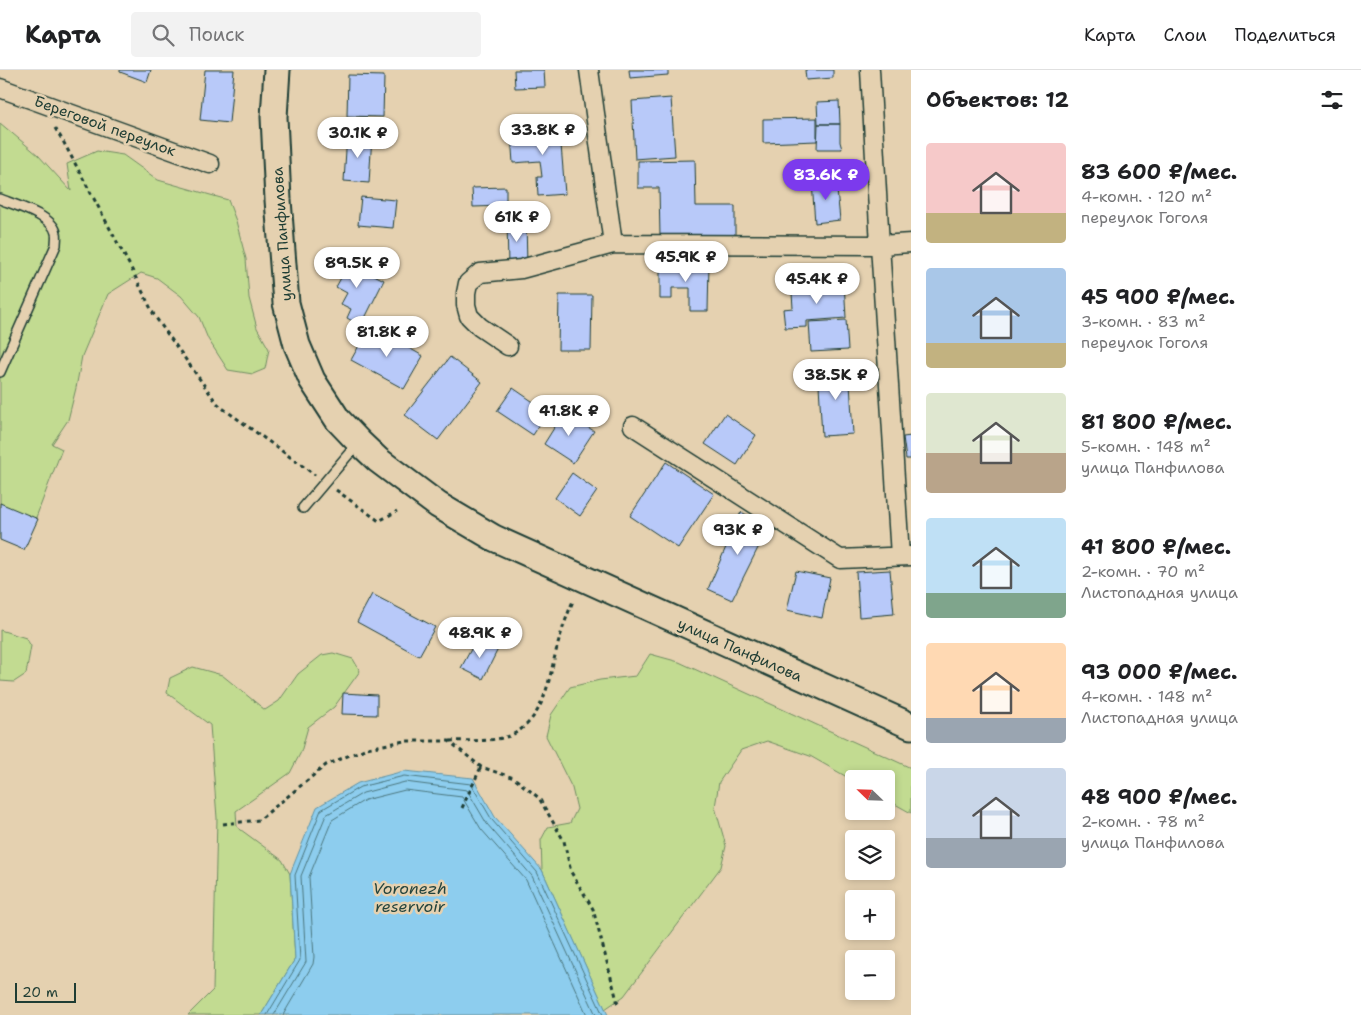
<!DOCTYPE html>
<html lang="ru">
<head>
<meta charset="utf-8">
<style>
  body { margin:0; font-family:"Shantell Sans",sans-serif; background:#f2f2f2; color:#202124; height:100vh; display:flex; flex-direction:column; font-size:19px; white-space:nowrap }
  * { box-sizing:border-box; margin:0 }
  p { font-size:16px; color:#757577 }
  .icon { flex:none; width:28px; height:28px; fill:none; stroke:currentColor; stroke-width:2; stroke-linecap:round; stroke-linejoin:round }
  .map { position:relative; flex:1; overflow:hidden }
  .sheet { display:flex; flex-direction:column; background:#fff; width:450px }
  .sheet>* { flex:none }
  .needle { width:32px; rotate:293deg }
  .tools { position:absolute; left:845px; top:700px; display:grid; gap:10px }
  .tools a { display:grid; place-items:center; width:50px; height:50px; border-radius:5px; background:#fff; box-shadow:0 2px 8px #0003; font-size:25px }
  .scale { position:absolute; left:15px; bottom:12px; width:61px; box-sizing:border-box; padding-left:5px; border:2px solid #1f3d34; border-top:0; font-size:14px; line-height:18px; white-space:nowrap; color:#1f3d34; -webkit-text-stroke:4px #e5d1b0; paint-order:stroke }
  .price { position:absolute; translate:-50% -42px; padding:0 11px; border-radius:18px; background:#fff; color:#222; font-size:16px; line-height:32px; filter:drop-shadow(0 1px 2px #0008) }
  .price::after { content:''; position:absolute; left:50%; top:30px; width:15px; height:11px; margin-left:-8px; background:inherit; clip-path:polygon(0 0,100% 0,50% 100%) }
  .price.current { background:#7c3aed; color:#fff }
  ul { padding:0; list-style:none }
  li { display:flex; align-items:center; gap:15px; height:125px; padding:0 15px }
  li span { display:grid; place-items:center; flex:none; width:140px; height:100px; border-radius:5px; color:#555 }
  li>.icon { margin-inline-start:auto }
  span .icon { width:60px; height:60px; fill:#fffc; stroke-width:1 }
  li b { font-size:21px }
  h2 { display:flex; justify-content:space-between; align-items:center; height:60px; padding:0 15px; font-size:21px }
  header { display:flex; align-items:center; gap:30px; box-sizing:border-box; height:70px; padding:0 25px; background:#fff; border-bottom:1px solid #e0e0e0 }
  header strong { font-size:24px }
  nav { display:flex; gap:28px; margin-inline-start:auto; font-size:18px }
  .search { width:350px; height:45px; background:#f2f2f2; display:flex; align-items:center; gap:12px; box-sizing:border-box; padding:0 18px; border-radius:5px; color:#757577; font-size:19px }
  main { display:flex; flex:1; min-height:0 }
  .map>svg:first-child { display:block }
  .green { fill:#c2db91; stroke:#708c62 }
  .water { fill:#8dcdee; stroke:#6193a4 }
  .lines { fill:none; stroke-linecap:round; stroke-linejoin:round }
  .shore { stroke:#4b777e; stroke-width:1 }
  .building { fill:#b8c9f9; stroke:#1f3d34 }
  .service-casing { stroke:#1f3d34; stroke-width:12 }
  .minor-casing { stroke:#1f3d34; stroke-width:21 }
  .secondary-casing { stroke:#1f3d34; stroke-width:29 }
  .path { stroke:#1f3d34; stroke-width:3; stroke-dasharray:4 4; stroke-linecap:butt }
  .service { stroke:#e5d1b0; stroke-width:9 }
  .minor { stroke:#e5d1b0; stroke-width:18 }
  .secondary { stroke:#e5d1b0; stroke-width:25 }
  .labels { text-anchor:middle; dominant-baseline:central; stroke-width:5; stroke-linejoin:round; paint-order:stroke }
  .street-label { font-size:15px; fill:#1f3d34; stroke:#e5d1b0 }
  .water-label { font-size:16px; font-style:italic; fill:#24443d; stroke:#e5d1b0 }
</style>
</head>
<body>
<header>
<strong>Карта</strong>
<div class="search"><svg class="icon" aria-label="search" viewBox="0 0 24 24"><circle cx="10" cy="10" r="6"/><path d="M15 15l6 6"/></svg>Поиск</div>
<nav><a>Карта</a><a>Слои</a><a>Поделиться</a></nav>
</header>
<main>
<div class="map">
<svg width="911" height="945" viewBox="0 0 911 945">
  <rect width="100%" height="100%" fill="#e5d1b0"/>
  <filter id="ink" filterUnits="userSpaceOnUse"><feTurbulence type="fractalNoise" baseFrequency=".02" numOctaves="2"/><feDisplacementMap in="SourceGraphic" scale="10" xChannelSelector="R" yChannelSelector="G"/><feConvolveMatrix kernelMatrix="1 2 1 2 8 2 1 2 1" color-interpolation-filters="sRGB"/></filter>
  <g filter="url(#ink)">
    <!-- green -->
    <path class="green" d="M0 53 38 85 71 121 67 94 97 81 123 85 158 110 228 130 236 151 246 189 249 228 257 258 269 279 265 299 253 304 228 300 208 269 199 247 181 226 157 208 141 203 108 224 82 286 76 318 68 350 52 374 62 379 24 479 0 469Z
      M0 560 26 568 31 576 26 604 14 612 0 611Z
      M333 583 353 589 360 601 334 637 308 657 301 682 290 703 236 741 237 757 282 790 290 804 295 889 261 945H188L213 920 217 748 210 655 167 623 170 608 193 597 222 605 265 640 279 631 298 604 322 585Z
      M650 584 679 592 911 698V743L886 729V709H854V711L810 686 767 671 741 680 719 712 715 737 726 776 721 797 624 926 605 939 542 800 541 770 548 757 570 753 577 739 572 718 546 666 551 645 570 617 600 610 636 606Z"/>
    <!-- water -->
    <path class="water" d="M404 701 473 708 495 747 542 800 608 945H261L295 889 290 804 317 737 358 713Z"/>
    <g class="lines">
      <!-- shore -->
      <path class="shore" d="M267 945 300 890 295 805 321 740 360 717 404 706 471 714 492 750 537 802 603 945
        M274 945 306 892 301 806 326 745 363 723 405 712 467 720 487 754 532 806 596 945
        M283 945 313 894 314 887 309 807 332 750 365 730 405 720 462 727 481 759 526 810 587 945"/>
    </g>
    <!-- building -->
    <path class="building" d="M120 0H151L147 12 120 2Z
      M205 0H234L229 53 200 50Z
      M514 0H544L545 17 515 18Z
      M629 0H668V5L630 8Z
      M805 0H833V8L806 10Z
      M348 5 384 6 383 47 347 46Z
      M671 28 675 86 635 89 632 31Z
      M839 31 840 54H818L817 32Z
      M817 48V71L763 73V49Z
      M559 50 565 124 538 126 537 107H542L540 91 513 93 511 65 541 63 540 52Z
      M818 54H840V72L842 79H817Z
      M347 65 372 66 369 113 344 111Z
      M695 90 696 136H735V165L660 166 659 118H638V91Z
      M836 110 840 150 815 153 812 112Z
      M506 117V136L473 137 472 118Z
      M361 127 396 130 393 158 358 155Z
      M526 150 527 195H508L507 151Z
      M337 186 384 210 361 256 347 248 351 239 341 234 347 223 336 217 342 206 330 200Z
      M660 193H709L708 241H690V218H672V229H660Z
      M844 211 846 248 807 251V257L785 258 783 239 793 238 792 223 812 222V213Z
      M559 225H592L591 280H558Z
      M846 250 848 280 811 282 809 252Z
      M370 256 423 286 404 319 351 290Z
      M450 287 482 312 438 370 405 345Z
      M849 296 853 364 822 366 818 298Z
      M513 318 548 342 533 365 497 341Z
      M564 342 594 361 573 393 544 374Z
      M725 344 756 365 737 395 705 374Z
      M911 366V389H906L903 367Z
      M666 392 714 424 678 478 630 446Z
      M572 403 597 421 580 446 555 428Z
      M0 433 38 449 24 480 0 470Z
      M741 442 769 456 732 530 708 519Z
      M890 500 894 544 859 547 856 502Z
      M796 501 830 508 822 548 787 540Z
      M372 524 435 557 419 586 357 552Z
      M477 568 498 579 483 609 461 598Z
      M343 623 377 625V645L342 644Z"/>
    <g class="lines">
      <!-- service casing -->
      <g class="service-casing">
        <path id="service" d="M0 129C15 135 53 146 56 163 57 166 56 171 56 175L0 302
          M303 438 358 373"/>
      </g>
      <!-- minor casing -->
      <g class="minor-casing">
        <path id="minor" d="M589 0 613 174
          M870 0 880 175 900 486
          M0 18 210 94
          M508 276 480 257 469 246 466 235V223L468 213 480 203 521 199 613 174 880 175 911 173
          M633 356 840 489 911 486"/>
      </g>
      <!-- secondary casing -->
      <g class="secondary-casing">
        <path id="secondary" d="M277 0 274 47 278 130 286 233 297 275 312 310 338 350 359 372 378 390 438 435 494 468 911 656"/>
      </g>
      <!-- path -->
      <path class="path" d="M55 58 63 71 131 198 154 245 216 332 221 337 315 405
        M336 420 379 451 397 441
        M450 671C469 670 501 673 517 662 547 643 549 605 558 574 562 560 567 545 573 531
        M462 738 481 697
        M223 754 259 750 326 695 367 678 405 671H449L481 697 514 708 539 728 564 771 571 802 593 839 618 934"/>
      <!-- service -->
      <use href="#service" class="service"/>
      <!-- minor -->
      <use href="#minor" class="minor"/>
      <!-- secondary -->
      <use href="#secondary" class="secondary"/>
    </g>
  </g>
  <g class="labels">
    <!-- street labels -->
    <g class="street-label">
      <text transform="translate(105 56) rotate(20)">Береговой переулок</text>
      <text transform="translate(282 164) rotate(-94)">улица Панфилова</text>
      <text transform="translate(740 580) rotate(24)">улица Панфилова</text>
    </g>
    <!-- water labels -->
    <g class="water-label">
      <text x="410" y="818">Voronezh<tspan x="410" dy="18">reservoir</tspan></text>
    </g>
  </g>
</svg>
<div class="tools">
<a><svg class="needle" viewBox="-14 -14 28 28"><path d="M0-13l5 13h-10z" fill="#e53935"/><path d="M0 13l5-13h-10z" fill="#757577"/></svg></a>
<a><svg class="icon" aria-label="layers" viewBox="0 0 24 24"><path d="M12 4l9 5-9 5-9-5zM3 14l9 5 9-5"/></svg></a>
<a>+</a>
<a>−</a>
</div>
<div class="scale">20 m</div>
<b class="price" style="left:543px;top:86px">33.8K ₽</b>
<b class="price" style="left:358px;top:89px">30.1K ₽</b>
<b class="price current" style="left:826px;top:131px">83.6K ₽</b>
<b class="price" style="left:517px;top:173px">61K ₽</b>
<b class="price" style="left:686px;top:213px">45.9K ₽</b>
<b class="price" style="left:357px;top:219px">89.5K ₽</b>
<b class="price" style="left:817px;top:235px">45.4K ₽</b>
<b class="price" style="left:387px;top:288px">81.8K ₽</b>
<b class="price" style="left:836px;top:331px">38.5K ₽</b>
<b class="price" style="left:569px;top:367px">41.8K ₽</b>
<b class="price" style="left:738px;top:486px">93K ₽</b>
<b class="price" style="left:480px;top:589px">48.9K ₽</b>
</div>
<section class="sheet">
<h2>Объектов: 12<svg class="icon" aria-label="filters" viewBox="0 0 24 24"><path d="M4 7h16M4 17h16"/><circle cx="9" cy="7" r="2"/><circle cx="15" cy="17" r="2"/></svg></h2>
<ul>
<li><span style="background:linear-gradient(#f6c9c9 70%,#c2b280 0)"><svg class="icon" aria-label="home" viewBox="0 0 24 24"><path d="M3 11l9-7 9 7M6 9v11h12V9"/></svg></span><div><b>83 600 ₽/мес.</b><p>4-комн. · 120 m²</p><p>переулок Гоголя</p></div></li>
<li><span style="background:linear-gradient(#a9c7e8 75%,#c2b280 0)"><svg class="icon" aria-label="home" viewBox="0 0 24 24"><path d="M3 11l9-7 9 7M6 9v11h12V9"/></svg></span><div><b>45 900 ₽/мес.</b><p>3-комн. · 83 m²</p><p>переулок Гоголя</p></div></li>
<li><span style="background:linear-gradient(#dfe7d0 60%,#b9a48a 0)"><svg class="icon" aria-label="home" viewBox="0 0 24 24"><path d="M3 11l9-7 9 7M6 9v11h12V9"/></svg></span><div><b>81 800 ₽/мес.</b><p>5-комн. · 148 m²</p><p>улица Панфилова</p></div></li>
<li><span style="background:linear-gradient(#bfe0f5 75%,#7fa58c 0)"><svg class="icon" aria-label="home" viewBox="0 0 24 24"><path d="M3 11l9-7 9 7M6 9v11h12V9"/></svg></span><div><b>41 800 ₽/мес.</b><p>2-комн. · 70 m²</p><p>Листопадная улица</p></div></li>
<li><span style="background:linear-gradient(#ffd9b3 75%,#9aa5b1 0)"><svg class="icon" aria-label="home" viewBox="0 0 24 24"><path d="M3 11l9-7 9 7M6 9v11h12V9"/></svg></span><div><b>93 000 ₽/мес.</b><p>4-комн. · 148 m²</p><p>Листопадная улица</p></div></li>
<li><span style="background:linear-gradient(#c9d6e8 70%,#9aa5b1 0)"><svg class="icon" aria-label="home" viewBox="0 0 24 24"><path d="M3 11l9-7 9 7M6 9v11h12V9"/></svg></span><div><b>48 900 ₽/мес.</b><p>2-комн. · 78 m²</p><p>улица Панфилова</p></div></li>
</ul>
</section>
</main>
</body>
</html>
